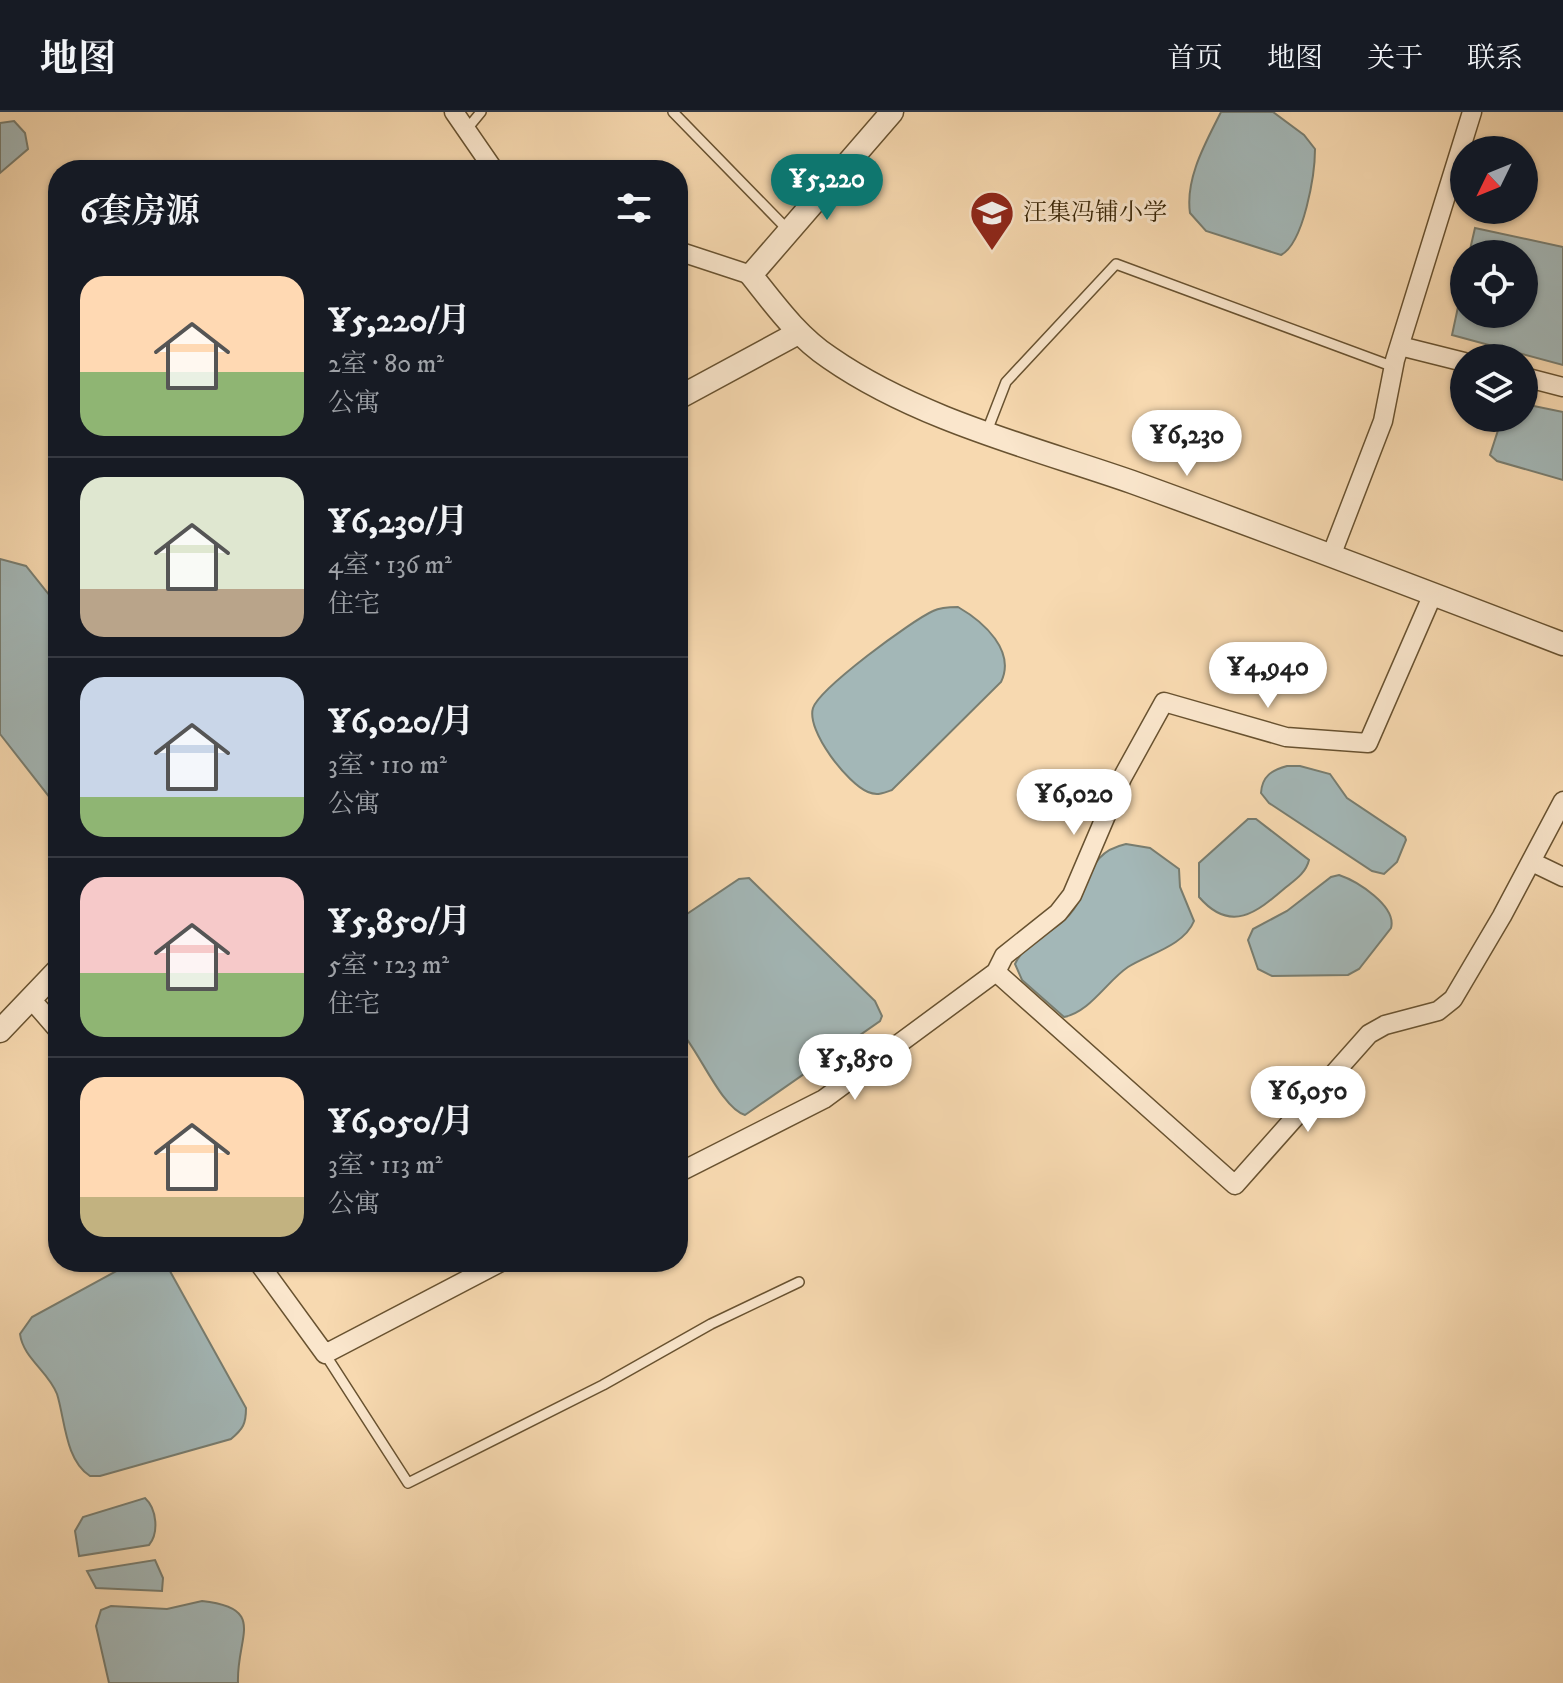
<!DOCTYPE html>
<html lang="zh">
<head>
<meta charset="utf-8">
<style>
  body { margin:0; font-family:"IM FELL DW Pica","Noto Serif SC",serif; background:#20242c; color:#f1f3f6; height:100vh; display:flex; flex-direction:column; font-size:30px; white-space:nowrap }
  * { box-sizing:border-box; margin:0 }
  p { font-size:26px; color:#9ea1a6 }
  .icon { flex:none; width:44px; height:44px; fill:none; stroke:currentColor; stroke-width:2; stroke-linecap:round; stroke-linejoin:round }
  .map { position:relative; flex:1; overflow:hidden }
  .sheet { position:absolute; left:48px; top:48px; width:640px; height:1112px; display:flex; flex-direction:column; background:#171b24; border-radius:32px; box-shadow:0 2px 6px #0004 }
  .sheet>* { flex:none }
  .needle { width:52px; rotate:227deg }
  .buttons { position:absolute; left:1450px; top:24px; display:grid; gap:16px }
  .buttons a { display:grid; place-items:center; width:88px; height:88px; border-radius:50%; background:#171b24; box-shadow:0 2px 6px #0004; font-size:40px }
  .price { position:absolute; translate:-50% -68px; padding:0 18px; border-radius:28px; background:#fff; color:#222; font-size:26px; line-height:52px; filter:drop-shadow(0 2px 4px #0008) }
  .price::after { content:''; position:absolute; left:50%; top:48px; width:24px; height:18px; margin-left:-12px; background:inherit; clip-path:polygon(0 0,100% 0,50% 100%) }
  .price.on { background:#0f766e; color:#fff }
  ul { padding:0; list-style:none }
  li { display:flex; align-items:center; gap:24px; height:200px; padding:0 32px }
  li+li { border-top:2px solid #363941 }
  li span { display:grid; place-items:center; flex:none; width:224px; height:160px; border-radius:24px; color:#555 }
  li>.icon { margin-inline-start:auto }
  span .icon { width:96px; height:96px; fill:#fffc; stroke-width:1 }
  li b { font-size:34px }
  h2 { display:flex; justify-content:space-between; align-items:center; height:96px; padding:0 32px; font-size:34px }
  header { display:flex; align-items:center; gap:48px; box-sizing:border-box; height:112px; padding:0 40px; background:#171b24; border-bottom:2px solid #363941 }
  header strong { font-size:38px }
  nav { display:flex; gap:44px; margin-inline-start:auto; font-size:28px }
  .map>svg:first-child { display:block }
  .water { fill:#a3b7b7; stroke:#787d70; stroke-width:2 }
  .lines { fill:none; stroke-linecap:round; stroke-linejoin:round }
  .service-casing { stroke:#685230; stroke-width:12 }
  .minor-casing { stroke:#685230; stroke-width:21 }
  .tertiary-casing { stroke:#685230; stroke-width:25 }
  .service { stroke:#fae6cc; stroke-width:9 }
  .minor { stroke:#fae6cc; stroke-width:18 }
  .tertiary { stroke:#fae6cc; stroke-width:22 }
  .labels { text-anchor:middle; dominant-baseline:central; stroke-width:6; stroke-linejoin:round; paint-order:stroke }
  .poi-label { font-size:24px; fill:#382506; stroke:#fae6cc; text-anchor:start }
</style>
</head>
<body>
<header>
<strong>地图</strong>
<nav><a>首页</a><a>地图</a><a>关于</a><a>联系</a></nav>
</header>
<div class="map">
<svg width="1563" height="1571" viewBox="0 0 1563 1571">
  <rect width="100%" height="100%" fill="#f7d9b0"/>
  <filter id="stains"><feTurbulence type="fractalNoise" baseFrequency=".0025" numOctaves="4"/><feColorMatrix values="0 0 0 0 .2 0 0 0 0 .09 0 0 0 0 .02 0 0 0 .5 -.17"/></filter>
  <radialGradient id="worn" r=".72"><stop offset=".6" stop-color="#630" stop-opacity="0"/><stop offset="1" stop-color="#630" stop-opacity=".3"/></radialGradient>
  <!-- water -->
  <path class="water" d="M1221 0H1273L1304 23 1315 37C1315 62 1304 131 1281 143L1206 119 1190 101C1185 66 1206 30 1221 0Z
    M14 9 25 21 28 37 0 61V11Z
    M1475 116 1563 135V253L1452 223 1464 167V202H1524V142H1469Z
    M1524 292 1563 300V368L1497 349 1490 343 1502 306H1524Z
    M0 447 26 454 58 494V696L0 622Z
    M958 495C984 510 1016 539 1001 570L892 678C884 681 877 684 868 680 848 672 806 619 813 596 820 576 911 509 933 499 941 495 950 495 958 495Z
    M1287 654H1300L1330 662 1347 686 1405 725 1406 728 1397 750 1384 762 1372 759 1269 691 1261 681C1262 664 1272 658 1287 654Z
    M1248 707H1256L1309 748C1306 761 1295 768 1285 776 1257 800 1231 822 1199 785V751Z
    M1126 732 1150 736 1179 757 1180 775 1194 809C1184 834 1148 842 1128 855 1107 869 1090 900 1064 905L1022 868 1015 852C1028 825 1059 820 1074 797 1094 768 1086 741 1126 732Z
    M1339 763C1357 769 1397 794 1391 816L1359 857 1348 863 1272 864 1258 857 1248 828 1253 817 1287 799 1331 765Z
    M749 766 875 889 882 904 880 909 745 1003C721 996 698 936 678 916V808L739 767Z
    M133 1150 166 1152 246 1296C246 1312 243 1317 231 1327L100 1364H90C65 1348 65 1307 57 1282 49 1260 23 1246 20 1222L32 1205Z
    M145 1386C157 1397 159 1421 149 1433L79 1444 75 1419 83 1405Z
    M155 1448 163 1466 162 1479 96 1476 87 1459Z
    M202 1489C268 1496 236 1525 238 1571H109L96 1514 101 1498 111 1494 167 1497Z"/>
  <g class="lines">
    <!-- service casing -->
    <g class="service-casing">
      <path id="service" d="M673 0 789 119
        M467 17 481 0
        M987 319 1006 270 1116 152 1394 255
        M325 1242 408 1371 603 1273 711 1212 799 1170"/>
    </g>
    <!-- minor casing -->
    <g class="minor-casing">
      <path id="minor" d="M454 0 494 58
        M678 139 751 163
        M1400 234 1464 250
        M1524 265 1563 275
        M1331 444 1383 309 1395 248 1472 0
        M1532 750 1563 765
        M996 860 1235 1073 1369 922 1385 913 1438 899 1453 887 1502 804 1563 689
        M31 887 58 918
        M678 1061 824 987 996 860 1004 844 1058 801 1072 783 1122 666 1164 590 1286 625 1368 631 1433 482
        M258 1150 325 1242 501 1150"/>
    </g>
    <!-- tertiary casing -->
    <g class="tertiary-casing">
      <path id="tertiary" d="M892 0 751 163C775 193 797 224 830 246 918 307 1031 335 1132 370 1276 422 1420 477 1563 532
        M678 286 798 221
        M0 919 58 858"/>
    </g>
    <!-- service -->
    <use href="#service" class="service"/>
    <!-- minor -->
    <use href="#minor" class="minor"/>
    <!-- tertiary -->
    <use href="#tertiary" class="tertiary"/>
  </g>
  <!-- icons -->
  <defs>
    <g id="school-pin" transform="scale(2.3)"><path d="M0 17L-7.5 6A9.5 9.5 0 1 1 7.5 6Z" fill="#8f2418" stroke="#fae6cc"/><path d="M0-5L7-2L0 1L-7-2ZM-4 1L0 2.5L4 1V4Q0 6-4 4Z" fill="#fff"/></g>
  </defs>
  <g fill-rule="evenodd">
    <use href="#school-pin" x="992" y="101"/>
  </g>
  <g class="labels">
    <!-- poi labels -->
    <g class="poi-label">
      <text x="1023" y="101">汪集冯铺小学</text>
    </g>
  </g>
  <rect width="100%" height="100%" filter="url(#stains)"/>
  <rect width="100%" height="100%" fill="url(#worn)"/>
</svg>
<div class="buttons">
<a><svg class="needle" viewBox="-14 -14 28 28"><path d="M0-13l5 13h-10z" fill="#e53935"/><path d="M0 13l5-13h-10z" fill="#9ea1a6"/></svg></a>
<a><svg class="icon" aria-label="locate" viewBox="0 0 24 24"><circle cx="12" cy="12" r="6"/><path d="M12 2v4M12 18v4M2 12h4M18 12h4"/></svg></a>
<a><svg class="icon" aria-label="layers" viewBox="0 0 24 24"><path d="M12 4l9 5-9 5-9-5zM3 14l9 5 9-5"/></svg></a>
</div>
<b class="price on" style="left:827px;top:110px">¥5,220</b>
<b class="price" style="left:1187px;top:366px">¥6,230</b>
<b class="price" style="left:1268px;top:598px">¥4,940</b>
<b class="price" style="left:1074px;top:725px">¥6,020</b>
<b class="price" style="left:855px;top:990px">¥5,850</b>
<b class="price" style="left:1308px;top:1022px">¥6,050</b>
<section class="sheet">
<h2>6套房源<svg class="icon" aria-label="filters" viewBox="0 0 24 24"><path d="M4 7h16M4 17h16"/><circle cx="9" cy="7" r="2"/><circle cx="15" cy="17" r="2"/></svg></h2>
<ul>
<li><span style="background:linear-gradient(#ffd9b3 60%,#8fb573 0)"><svg class="icon" aria-label="home" viewBox="0 0 24 24"><path d="M3 11l9-7 9 7M6 9v11h12V9"/></svg></span><div><b>¥5,220/月</b><p>2室 · 80 m²</p><p>公寓</p></div></li>
<li><span style="background:linear-gradient(#dfe7d0 70%,#b9a48a 0)"><svg class="icon" aria-label="home" viewBox="0 0 24 24"><path d="M3 11l9-7 9 7M6 9v11h12V9"/></svg></span><div><b>¥6,230/月</b><p>4室 · 136 m²</p><p>住宅</p></div></li>
<li><span style="background:linear-gradient(#c9d6e8 75%,#8fb573 0)"><svg class="icon" aria-label="home" viewBox="0 0 24 24"><path d="M3 11l9-7 9 7M6 9v11h12V9"/></svg></span><div><b>¥6,020/月</b><p>3室 · 110 m²</p><p>公寓</p></div></li>
<li><span style="background:linear-gradient(#f6c9c9 60%,#8fb573 0)"><svg class="icon" aria-label="home" viewBox="0 0 24 24"><path d="M3 11l9-7 9 7M6 9v11h12V9"/></svg></span><div><b>¥5,850/月</b><p>5室 · 123 m²</p><p>住宅</p></div></li>
<li><span style="background:linear-gradient(#ffd9b3 75%,#c2b280 0)"><svg class="icon" aria-label="home" viewBox="0 0 24 24"><path d="M3 11l9-7 9 7M6 9v11h12V9"/></svg></span><div><b>¥6,050/月</b><p>3室 · 113 m²</p><p>公寓</p></div></li>
</ul>
</section>
</div>
</body>
</html>
